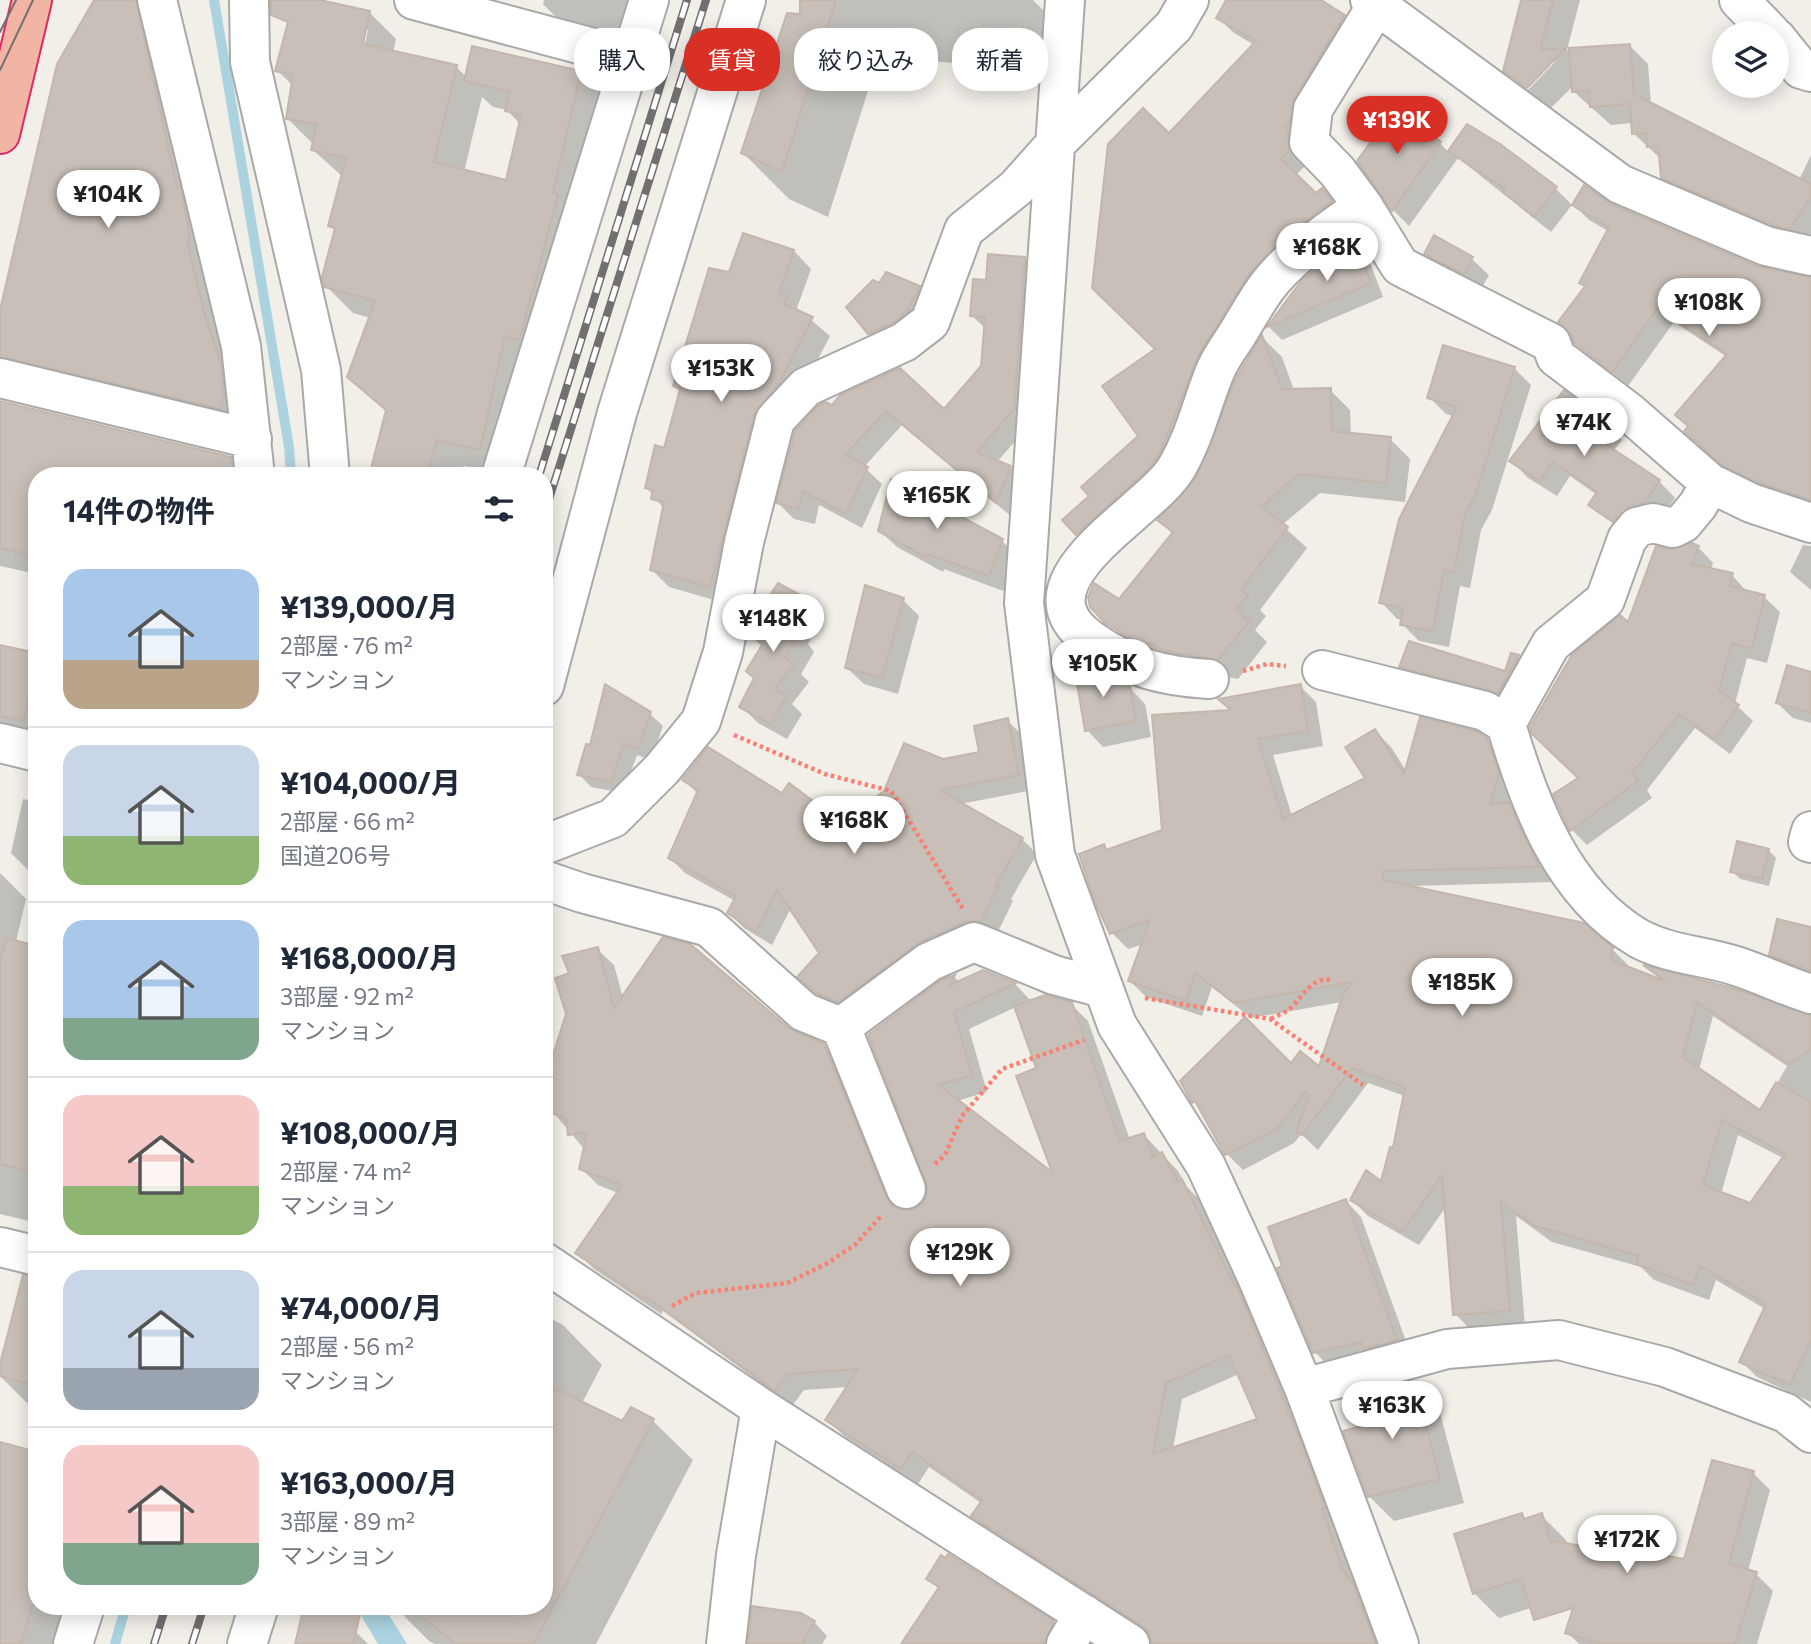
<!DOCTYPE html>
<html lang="ja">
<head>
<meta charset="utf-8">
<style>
  body { margin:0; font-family:Commissioner,"Noto Sans JP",sans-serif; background:#f6f6f7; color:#1f2937; height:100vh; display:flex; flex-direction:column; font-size:26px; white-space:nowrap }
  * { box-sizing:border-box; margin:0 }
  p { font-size:23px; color:#747a83 }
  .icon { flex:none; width:38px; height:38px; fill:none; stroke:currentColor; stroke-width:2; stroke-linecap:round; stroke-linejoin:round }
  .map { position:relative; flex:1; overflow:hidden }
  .panel { position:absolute; left:28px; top:467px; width:525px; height:1148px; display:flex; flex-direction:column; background:#fff; border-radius:28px; box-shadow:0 4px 18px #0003 }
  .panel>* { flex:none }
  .banner { position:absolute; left:574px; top:28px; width:665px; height:63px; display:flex; gap:14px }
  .tools { position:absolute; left:1712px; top:21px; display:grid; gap:14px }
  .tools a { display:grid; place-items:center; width:77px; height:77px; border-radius:50%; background:#fff; box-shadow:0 4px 18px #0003; font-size:35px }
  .price { position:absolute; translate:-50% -60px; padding:0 16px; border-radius:24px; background:#fff; color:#222; font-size:23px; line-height:46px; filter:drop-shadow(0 2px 4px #0008) }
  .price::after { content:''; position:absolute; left:50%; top:42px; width:21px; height:16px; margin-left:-10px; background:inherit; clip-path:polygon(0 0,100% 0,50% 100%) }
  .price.selected { background:#d93025; color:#fff }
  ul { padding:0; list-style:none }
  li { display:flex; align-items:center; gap:21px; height:175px; padding:0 35px }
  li+li { border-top:2px solid #e0e1e3 }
  li span { display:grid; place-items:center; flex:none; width:196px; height:140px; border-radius:21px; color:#555 }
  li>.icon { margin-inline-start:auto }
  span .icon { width:84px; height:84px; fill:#fffc; stroke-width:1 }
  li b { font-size:30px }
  h2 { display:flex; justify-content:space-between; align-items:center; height:84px; padding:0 35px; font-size:30px }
  .pill { padding:0 24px; border-radius:28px; background:#fff; box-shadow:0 4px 18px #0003; font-size:24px; line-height:63px }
  .pill.selected { background:#d93025; color:#fff }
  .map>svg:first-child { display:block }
  .water { fill:#aad3df }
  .shadow { fill:#0003; fill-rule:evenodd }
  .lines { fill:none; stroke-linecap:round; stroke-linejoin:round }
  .stream { stroke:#aad3df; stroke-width:10 }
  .building { fill:#c7bfb8; stroke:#c4b6ab; stroke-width:2; fill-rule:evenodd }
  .minor-casing { stroke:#a9a9a9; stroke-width:42 }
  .tertiary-casing { stroke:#a9a9a9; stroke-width:42 }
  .trunk-casing { stroke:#dc2a67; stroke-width:42 }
  .path { stroke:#fa8072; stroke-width:4.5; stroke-dasharray:3.5 3.5; stroke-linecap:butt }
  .minor { stroke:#fff; stroke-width:38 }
  .tertiary { stroke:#fff; stroke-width:38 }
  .trunk { stroke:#f2b4a3; stroke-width:38 }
  .tram { stroke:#707070; stroke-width:2 }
  .rail-casing { stroke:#707070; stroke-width:8 }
  .rail { stroke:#fff; stroke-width:5; stroke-dasharray:16; stroke-linecap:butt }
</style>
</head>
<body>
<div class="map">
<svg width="1811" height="1644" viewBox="0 0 1811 1644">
  <rect width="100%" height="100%" fill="#f2efe9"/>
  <!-- water -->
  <path class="water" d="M356 1607H384L407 1644H378Z"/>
  <!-- shadow -->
  <path class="shadow" d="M96 0H150L240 427 0 368V321Z
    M292 0H312L370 13 396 39 393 53 456 67 467 77 580 72 607 99 506 476 464 466 461 476H371L387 412 349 376 370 318 353 313 326 286 336 231 330 226 343 177 313 150 314 145 288 119 293 86 277 70ZM365 30H368L363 53 360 52ZM482 97 493 107 507 110 520 124 507 183 464 172Z
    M544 0H646L633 52 576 37 543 4Z
    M802 0H1033L1055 22 1053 63 954 61V63L879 56 828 217 789 199 743 153 802 15Z
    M1228 0H1318L1344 17 1360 32 1304 148V167L1295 176 1316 195 1322 190 1338 206 1301 253 1174 471 1093 550 1064 520 1092 496 1140 436 1158 349 1169 135 1254 45 1234 33 1218 18Z
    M1522 0H1580L1567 50 1629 45 1648 64 1651 105 1799 180 1811 155V247L1682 196 1663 177 1661 159 1633 133V123L1611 125 1574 92 1573 86 1550 109 1526 92 1555 62 1552 60 1524 89 1505 70Z
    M1467 127 1556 189 1572 205 1551 232 1458 158 1409 226 1393 210 1359 161 1440 143 1449 153Z
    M1574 205 1611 206 1757 268 1811 278V509L1740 480 1702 446 1690 427 1727 357 1674 322 1628 386 1576 343 1586 287 1581 282 1608 231 1589 220Z
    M744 235 794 251 811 269 797 308 830 336 796 401 728 604 669 587 651 569 664 509 646 487 665 450 681 392 675 386 730 274Z
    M1435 238 1472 259 1489 275 1481 289 1442 270 1426 253Z
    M1354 242 1367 255 1383 297 1282 340 1269 327 1303 282Z
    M1025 259 1040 275 1029 425 997 462 1010 467 1026 483 1012 517 902 425 864 467 882 484 862 528 819 505 815 524 794 519 778 503 833 407 945 411 983 366 986 329 971 315 987 282Z
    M879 285 919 288 935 304 886 350 870 333Z
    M1263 338 1282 357 1294 390H1330L1350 410 1351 435 1390 439 1410 459 1405 502 1320 493 1282 525 1307 548 1260 610 1266 616 1255 630 1267 642 1238 679 1177 668 1139 650 1112 627 1119 602 1173 534 1159 520 1198 478Z
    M1514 368 1531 385 1492 510 1481 530 1470 588 1460 586 1449 647 1419 641 1402 624 1403 620 1397 619 1381 602 1454 416 1446 414 1429 397Z
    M1564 393 1622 440 1613 451 1659 481 1675 498 1661 518 1630 537 1590 505 1597 495 1570 476 1557 496 1528 478 1512 461Z
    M0 402 230 462 244 476H37V574L0 566Z
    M880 531 1002 541 1018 557 1006 592 944 569 943 572 897 547Z
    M1803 545 1811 546V590L1790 572Z
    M1698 547 1713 563 1711 570 1732 575 1747 592 1764 597 1780 612 1767 663 1747 658 1735 704 1753 721 1730 754 1695 728 1647 790 1652 798 1587 845 1572 830 1581 778 1629 624 1669 551Z
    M805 599 821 615 808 644 814 652 801 674 809 682 792 704 802 714 787 739 758 723 741 706 756 679 764 645Z
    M903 600 919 616 898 694 864 684 847 668Z
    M0 647 37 655V742L0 735Z
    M1512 655 1519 657 1535 673 1515 709 1417 683 1401 666 1506 673Z
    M1811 674V723L1793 718 1777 703Z
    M1300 686 1316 702 1323 746 1273 755 1292 816 1368 779 1375 731 1391 747 1407 772 1486 740 1503 756 1514 790 1510 805 1525 821 1554 882 1411 886 1612 949 1628 965V968L1663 982 1649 968 1811 1017V1402L1757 1377 1741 1361 1765 1309 1716 1280 1709 1300 1654 1280 1641 1267 1552 1242 1516 1216 1525 1326 1471 1330 1455 1314 1446 1207 1419 1245 1368 1216 1352 1200 1382 1184 1394 1150 1405 1096 1368 1083 1318 1150 1301 1134 1294 1143 1243 1170 1227 1154 1182 1081 1292 1066 1320 1069 1342 1002 1251 1018 1212 987 1202 1016 1146 997 1130 981 1144 944 1128 949 1112 933 1104 846 1108 851 1164 831 1233 711ZM1713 1016 1787 1066 1761 1112 1699 1070ZM1738 1135 1783 1158 1751 1205 1721 1194Z
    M1129 687 1145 704 1151 737 1103 747 1087 730Z
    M650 714 663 726 651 760 637 755 623 793 591 787 579 774 592 747Z
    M1007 720 1022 735 1033 790 960 804 1022 839 1037 854 1011 899 1013 901 996 936 833 1008 815 992 821 954 791 908 772 945 744 928 729 913 735 901 685 873 670 858 698 794 684 780 783 796 841 824 942 760 981 753Z
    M23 799 37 802V879L11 853Z
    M1768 850 1776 858 1769 886 1740 879 1732 871Z
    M0 873 26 899 16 942 36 947 37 944V1223L0 1214Z
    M1811 928V979L1787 970 1771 954Z
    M597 949 614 965 623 998 789 1030 823 1045 840 1063 900 1211H915L925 1203 929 1192 941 983 954 977 960 982 983 971 1015 984 1032 1002 1071 1004 1088 1021 1130 1140 1144 1135 1178 1171 1187 1187 1198 1198 1248 1299 1253 1305 1385 1644H1154L1151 1637 1124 1617 990 1533 973 1516 981 1503 929 1467 918 1484 844 1436 827 1419 848 1387 804 1390 792 1406 663 1311 661 1314 594 1269 578 1253 618 1193 598 1185 581 1168 585 1150 553 1112 571 974ZM1016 1007 1038 1069 1056 1177 957 1101 987 1092 969 1029ZM1239 1374 1259 1420 1173 1449 1182 1399Z
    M1346 1201 1361 1217 1411 1355 1330 1368 1315 1352Z
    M37 1308V1413L0 1376V1371Z
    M544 1315 563 1325 602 1365 582 1403 623 1423 631 1409 653 1421 693 1460 596 1644H435L429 1641 394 1606H544Z
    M1414 1385 1439 1409 1464 1503 1394 1521 1369 1496 1363 1428Z
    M0 1444 37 1454V1606H91L81 1644H0Z
    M1753 1473 1770 1490 1748 1571 1756 1574 1773 1591 1757 1644H1579L1567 1632 1685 1561Z
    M1522 1515 1526 1520 1541 1515 1566 1540 1582 1592 1499 1618 1474 1593Z
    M928 1578 1046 1618 1072 1644H903L939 1589Z
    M814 1622 827 1636 822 1644H750Z
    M356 1632 368 1644H297Z"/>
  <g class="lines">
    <!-- stream -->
    <path class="stream" d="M214 0 289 447 291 476
      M115 1644 126 1606"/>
  </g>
  <!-- building -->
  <path class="building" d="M94 0H136L177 188 180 187 184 203 190 241H187L204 312 221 364 224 395 221 409 0 357V310L57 64Z
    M271 0H320L370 11 363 44 457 65 434 162 506 180 521 115 505 111 510 92 464 81 472 46 581 71 553 193 558 194 538 271 519 340 505 336 480 450 437 440 427 476H369L386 410 347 377 375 301 324 287 322 277 335 228 328 226 346 158 311 150 317 124 286 119 293 75 275 71 288 22 271 15Z
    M800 0H836L782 172 741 153 787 13 800 14Z
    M1226 0H1321L1345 15 1294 98 1290 121 1285 126 1288 130 1289 150 1281 159 1316 193 1322 188 1332 201 1284 238 1249 274 1199 354 1159 455 1147 470 1076 535 1062 520 1089 496 1081 487 1138 436 1102 386 1155 349 1092 288 1108 144 1143 108 1169 133 1256 41 1216 18Z
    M1521 0H1553L1540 50 1566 48 1527 88 1503 71Z
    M1630 44 1634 94 1811 184V197L1790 229 1773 225 1661 178 1658 146 1647 147 1646 133 1632 134 1630 104 1590 107 1589 91 1572 92 1569 48Z
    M1395 108 1441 142 1392 211 1357 161Z
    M1467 124 1500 144 1557 187 1534 217 1503 192 1505 189 1448 151Z
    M1584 185 1611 204 1757 266 1811 277V500L1759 483 1722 465 1684 431 1688 426 1675 415 1727 354 1658 308 1612 372 1574 343 1571 335 1558 322 1585 286 1579 283 1609 227 1572 205Z
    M743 233 794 250 779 293 788 297 784 304 813 317 779 383 754 415 710 587 650 570 664 502 651 499 653 490 645 488 655 445 664 448 680 389 673 386 709 268 729 272Z
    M1434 235 1473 257 1464 274 1424 254Z
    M1354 240 1371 283 1267 327 1302 280Z
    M988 254 1025 257 1014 409 977 452 1011 466 996 503 886 411 845 455 868 467 846 514 803 491 799 509 776 503 795 431 819 405 826 402 832 405 840 395 900 368 944 409 981 366 985 317 970 316 973 279 986 280Z
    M886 272 920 286 907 311 893 323 868 334 846 307 873 280 879 283Z
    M1262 335 1282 389 1331 388 1332 431 1391 437 1386 483 1299 474 1261 507 1288 527 1241 590 1248 595 1236 610 1249 621 1218 660 1166 651 1149 643 1142 644 1105 623 1090 607 1088 597 1094 583 1119 599 1173 532 1157 520 1196 477 1236 378Z
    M1443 345 1515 367 1476 493 1465 514 1454 572 1444 570 1433 631 1400 625 1403 608 1379 603 1399 519 1457 407 1427 398Z
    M1564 390 1606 423 1595 437 1660 480 1645 502 1631 506 1613 522 1588 505 1597 492 1553 461 1540 481 1509 461Z
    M0 401 231 457 233 476H37V556L0 548Z
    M891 479 1003 539 989 576 927 554 926 557 878 531Z
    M1692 543 1699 546 1692 564 1733 573 1729 586 1765 595 1752 649 1732 643 1719 691 1739 705 1714 739 1679 714 1632 773 1638 781 1570 831 1553 794 1578 778 1532 734 1530 727 1572 655 1620 615 1628 622 1656 546 1669 549Z
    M778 583 806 598 792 626 799 634 785 658 794 664 775 689 787 696 770 724 739 707 754 678 746 671 762 645 755 638 770 608 766 601Z
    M865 585 904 598 882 678 845 668Z
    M1409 641 1505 671 1511 653 1519 655 1498 693 1399 667Z
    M0 645 37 653 24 721 0 716Z
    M1087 664 1130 686 1136 721 1085 731 1074 666Z
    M1787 665 1811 672V713L1776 703Z
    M605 684 651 712 638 749 624 743 611 782 577 775 586 744 590 745Z
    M1301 684 1308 731 1258 739 1283 819 1365 778 1345 747 1375 729 1404 774 1420 717 1476 731 1487 738 1499 773 1490 804 1509 803 1539 867 1383 871V880L1584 923 1613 947 1611 960 1665 981 1643 965 1729 987 1811 1015V1050L1789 1064 1697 1002 1683 1057 1760 1110 1776 1082 1811 1102V1339L1790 1385 1739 1362 1766 1304 1700 1266 1693 1285 1636 1264 1639 1256 1535 1226 1501 1202 1510 1311 1453 1315 1442 1175 1403 1231 1350 1200 1366 1170 1381 1181 1390 1147 1393 1148 1405 1087 1352 1068 1302 1135 1296 1132 1309 1095 1305 1092 1278 1128 1225 1155 1195 1101 1192 1103 1180 1081 1245 1017 1291 1063 1300 1051 1319 1066 1343 994 1352 982 1234 1003 1195 973 1186 1001 1128 981 1150 920 1110 934 1095 902 1079 854 1104 844 1106 850 1162 830 1152 715 1231 710 1218 699ZM1722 1120 1785 1154 1750 1203 1703 1185Z
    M1008 718 1019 775 940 790 1023 838 995 886 999 884 981 921 965 922 920 942 838 1002 816 993 797 977 819 953 777 890 756 932 727 913 736 896 668 858 698 790 682 780 708 747 782 793 789 783 841 822 884 791 904 743 943 759 979 752 974 726Z
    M1737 841 1769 849 1762 879 1730 872Z
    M1777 919 1811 927V971L1769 955Z
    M663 937 690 944 790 1029 824 1044 886 1197 892 1206 902 1210 913 1209 923 1203 927 1193 926 1182 868 1035 940 981 955 975 950 985 983 970 1016 983 954 1012 972 1075 939 1085 1052 1172 1016 1076 1036 1068 1014 1006 1045 995 1072 1002 1120 1141 1144 1133 1153 1157 1162 1152 1178 1182 1182 1179 1235 1287 1237 1286 1301 1442 1325 1508 1322 1509 1342 1568 1353 1584 1376 1644H1152L1149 1633 1142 1626 971 1516 982 1500 912 1452 901 1469 825 1420 858 1369 787 1374 775 1391 645 1296 644 1299 575 1253 622 1185 579 1169 587 1132 568 1135 566 1118 551 1113 546 1077 566 1014 555 978 569 973 562 956 598 947 614 1008ZM1229 1355 1257 1419 1153 1454 1166 1383Z
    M6 938 37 946V1139L28 1171 0 1164V962Z
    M1346 1199 1397 1340 1363 1349 1361 1342 1313 1353 1277 1268 1282 1266 1268 1227Z
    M23 1275 37 1277V1386L0 1376V1364Z
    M1409 1382 1415 1383 1440 1479 1368 1497 1343 1431 1361 1426 1353 1398Z
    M544 1383 622 1421 631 1407 654 1419 533 1644H456L408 1606H544Z
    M0 1442 37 1452V1590L21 1644H0Z
    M1712 1460 1754 1471 1729 1564 1757 1572 1735 1644H1600L1565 1633 1573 1608 1534 1620 1521 1579 1473 1594 1454 1534 1522 1513 1524 1519 1542 1513 1551 1543 1557 1541 1624 1555 1625 1548 1684 1559Z
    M948 1554 1054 1621 1044 1644H901L939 1587 926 1579 941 1555 945 1558Z
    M304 1606H362L353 1644H295Z
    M752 1606 801 1613 815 1621 802 1644H748Z"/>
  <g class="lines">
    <!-- minor casing -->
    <g class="minor-casing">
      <path id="minor" d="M157 0 241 346 255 476
        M249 0 250 62 321 370 330 476
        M414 0 631 58 649 0
        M1065 0 1024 603 1055 855 1117 1025 1206 1166 1257 1277 1304 1388 1399 1644
        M1370 0 1620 184 1766 246 1811 256
        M1739 0 1771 33
        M1377 5 1313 109 1309 142 1337 171 1363 206 1400 266 1551 343 1556 357 1630 413 1710 483 1751 503 1811 523
        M1776 38 1801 69 1811 72
        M0 378 252 439
        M501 476 631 58
        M1710 483 1698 505 1683 523 1673 528 1653 523 1637 527 1627 539 1605 600 1551 644 1506 724C1529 803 1562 893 1638 938 1669 955 1703 955 1736 966 1761 974 1785 986 1811 994
        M1322 670 1485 711 1506 724
        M1209 679C1161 676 1131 668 1091 640 1008 582 1152 512 1177 467 1196 434 1202 402 1216 369 1222 356 1231 344 1238 333 1247 318 1256 302 1266 288 1290 255 1331 230 1363 206
        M1811 831 1808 842 1811 843
        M544 845 613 818 662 769 701 721 723 652 744 542 775 420 806 387 904 342 930 322 964 230 1016 188 1057 142 1174 26 1189 0
        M544 880 582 893 709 927 804 1012 841 1027 929 962 974 942 1054 975 1103 988
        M841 1027 906 1189
        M544 1262 761 1408 1130 1644
        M1304 1388 1447 1349 1559 1340 1665 1367 1786 1413 1811 1433
        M726 1644 736 1555 761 1408
        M1066 1644 1084 1614"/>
    </g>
    <!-- tertiary casing -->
    <g class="tertiary-casing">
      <path id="tertiary" d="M544 686 617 413 746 0
        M0 743 37 752
        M0 1247 37 1256
        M73 1644 85 1606
        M247 1644 259 1606"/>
    </g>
    <!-- trunk casing -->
    <g class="trunk-casing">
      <path id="trunk" d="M0 134 32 0"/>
    </g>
    <!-- path -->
    <path class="path" d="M1243 671 1267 664 1286 666
      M734 735 825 774 891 791 963 909
      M1145 998 1270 1019 1363 1085
      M1271 1019C1276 1016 1282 1014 1287 1011 1303 999 1310 975 1333 980
      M935 1164 945 1155 962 1116 1002 1069 1084 1040
      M672 1306 696 1293 787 1283 826 1264 856 1244 881 1216"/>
    <!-- minor -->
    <use href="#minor" class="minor"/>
    <!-- tertiary -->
    <use href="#tertiary" class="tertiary"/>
    <!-- trunk -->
    <use href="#trunk" class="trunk"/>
    <!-- tram -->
    <path class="tram" d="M0 32 16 0
      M0 70 33 0"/>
    <!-- rail casing -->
    <g class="rail-casing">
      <path id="rail" d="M539 476 687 0
        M544 515 706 0
        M154 1644 166 1606
        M192 1644 204 1606"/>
    </g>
    <!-- rail -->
    <use href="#rail" class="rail"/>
  </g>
</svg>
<div class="tools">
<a><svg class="icon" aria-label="layers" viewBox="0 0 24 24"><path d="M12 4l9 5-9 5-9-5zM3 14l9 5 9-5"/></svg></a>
</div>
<b class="price selected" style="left:1397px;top:156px">¥139K</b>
<b class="price" style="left:108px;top:230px">¥104K</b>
<b class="price" style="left:1327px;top:283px">¥168K</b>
<b class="price" style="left:1709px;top:338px">¥108K</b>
<b class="price" style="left:721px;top:404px">¥153K</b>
<b class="price" style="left:1584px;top:458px">¥74K</b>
<b class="price" style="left:937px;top:531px">¥165K</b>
<b class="price" style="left:773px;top:654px">¥148K</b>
<b class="price" style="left:1103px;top:699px">¥105K</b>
<b class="price" style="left:854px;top:856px">¥168K</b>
<b class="price" style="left:1462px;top:1018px">¥185K</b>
<b class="price" style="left:960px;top:1288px">¥129K</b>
<b class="price" style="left:1392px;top:1441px">¥163K</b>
<b class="price" style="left:1627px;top:1575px">¥172K</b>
<div class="banner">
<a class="pill">購入</a>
<a class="pill selected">賃貸</a>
<a class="pill">絞り込み</a>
<a class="pill">新着</a>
</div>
<section class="panel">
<h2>14件の物件<svg class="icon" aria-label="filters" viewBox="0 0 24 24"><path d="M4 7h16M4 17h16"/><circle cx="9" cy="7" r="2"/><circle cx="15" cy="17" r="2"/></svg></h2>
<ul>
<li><span style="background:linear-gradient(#a9c7e8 65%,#b9a48a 0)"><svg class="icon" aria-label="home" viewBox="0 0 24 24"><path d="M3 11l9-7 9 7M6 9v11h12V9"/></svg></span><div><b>¥139,000/月</b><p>2部屋 · 76 m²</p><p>マンション</p></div></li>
<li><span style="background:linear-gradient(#c9d6e8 65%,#8fb573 0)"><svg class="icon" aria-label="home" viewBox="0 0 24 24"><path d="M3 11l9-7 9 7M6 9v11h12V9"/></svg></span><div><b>¥104,000/月</b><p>2部屋 · 66 m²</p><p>国道206号</p></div></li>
<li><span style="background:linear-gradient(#a9c7e8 70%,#7fa58c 0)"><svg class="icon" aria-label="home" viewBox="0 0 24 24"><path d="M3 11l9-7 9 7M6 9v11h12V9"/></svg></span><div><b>¥168,000/月</b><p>3部屋 · 92 m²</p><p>マンション</p></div></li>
<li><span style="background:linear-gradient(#f6c9c9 65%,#8fb573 0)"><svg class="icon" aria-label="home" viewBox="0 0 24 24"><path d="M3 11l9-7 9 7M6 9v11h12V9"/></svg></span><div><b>¥108,000/月</b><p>2部屋 · 74 m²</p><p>マンション</p></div></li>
<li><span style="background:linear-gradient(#c9d6e8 70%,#9aa5b1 0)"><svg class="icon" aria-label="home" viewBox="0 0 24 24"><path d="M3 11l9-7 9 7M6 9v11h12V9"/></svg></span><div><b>¥74,000/月</b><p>2部屋 · 56 m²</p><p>マンション</p></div></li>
<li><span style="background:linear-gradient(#f6c9c9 70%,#7fa58c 0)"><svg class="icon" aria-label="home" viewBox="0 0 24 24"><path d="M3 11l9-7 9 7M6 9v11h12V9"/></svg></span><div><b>¥163,000/月</b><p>3部屋 · 89 m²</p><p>マンション</p></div></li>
</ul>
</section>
</div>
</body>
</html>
